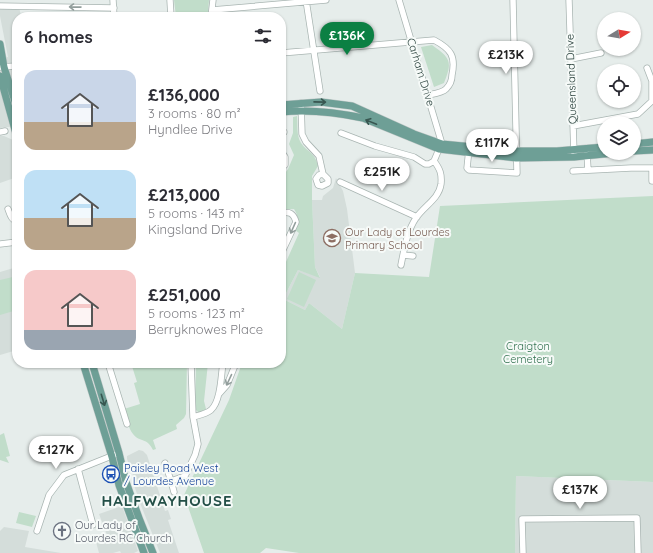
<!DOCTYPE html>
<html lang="en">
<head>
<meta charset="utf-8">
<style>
  body { margin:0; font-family:Quicksand,sans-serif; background:#f2f2f3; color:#2b2b33; height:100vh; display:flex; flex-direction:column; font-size:15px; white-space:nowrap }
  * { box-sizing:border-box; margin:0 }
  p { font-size:13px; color:#7c7c81 }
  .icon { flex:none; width:22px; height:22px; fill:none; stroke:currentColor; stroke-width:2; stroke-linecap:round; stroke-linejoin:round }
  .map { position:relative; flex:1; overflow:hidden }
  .side { position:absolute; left:12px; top:12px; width:274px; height:356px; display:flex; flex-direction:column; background:#fff; border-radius:16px; box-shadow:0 1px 3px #0004 }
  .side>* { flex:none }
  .needle { width:26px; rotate:79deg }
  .fabs { position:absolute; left:597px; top:12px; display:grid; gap:8px }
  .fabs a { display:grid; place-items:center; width:44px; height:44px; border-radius:50%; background:#fff; box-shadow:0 1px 3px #0004; font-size:20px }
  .price { position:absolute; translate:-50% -34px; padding:0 9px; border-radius:14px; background:#fff; color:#222; font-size:13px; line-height:26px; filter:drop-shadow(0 1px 2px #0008) }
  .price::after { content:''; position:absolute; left:50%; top:24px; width:12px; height:9px; margin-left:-6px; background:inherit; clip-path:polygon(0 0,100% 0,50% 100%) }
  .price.current { background:#0b8043; color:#fff }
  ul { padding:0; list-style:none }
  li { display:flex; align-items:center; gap:12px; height:100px; padding:0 12px }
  li span { display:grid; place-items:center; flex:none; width:112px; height:80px; border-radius:12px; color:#555 }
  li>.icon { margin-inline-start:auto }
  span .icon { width:48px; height:48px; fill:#fffc; stroke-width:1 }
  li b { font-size:17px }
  h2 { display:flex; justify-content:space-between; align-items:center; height:48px; padding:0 12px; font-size:17px }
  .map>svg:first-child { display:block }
  .built { fill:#d4ddda }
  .green { fill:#c1ddca }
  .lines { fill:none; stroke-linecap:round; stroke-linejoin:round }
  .minor-casing { stroke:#a9b5b2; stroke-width:7 }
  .major-casing { stroke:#c2c9c8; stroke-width:8 }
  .minor { stroke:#fff; stroke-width:5.5 }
  .major { stroke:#6e9f96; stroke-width:7 }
  .oneway { stroke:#929e9c }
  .oneway2 { stroke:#385650 }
  .labels { text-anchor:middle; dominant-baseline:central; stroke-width:4; stroke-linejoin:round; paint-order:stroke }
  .street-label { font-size:11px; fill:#263e39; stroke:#f6faf8 }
  .education-label { font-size:11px; fill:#785e54; stroke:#f6faf8; text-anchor:start }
  .park-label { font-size:11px; fill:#337250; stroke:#f6faf8 }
  .transit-label { font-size:11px; fill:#164399; stroke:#f6faf8; text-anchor:start }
  .worship-label { font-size:11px; fill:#5b616d; stroke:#f6faf8; text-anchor:start }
  .district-label { font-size:15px; font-weight:bold; letter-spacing:1px; fill:#234f47; stroke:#f6faf8 }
</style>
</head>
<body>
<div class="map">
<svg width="653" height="553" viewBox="0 0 653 553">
  <rect width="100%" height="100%" fill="#e6edeb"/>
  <!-- built -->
  <path class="built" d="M0 6H19L21 17H17V126L0 128V59L8 57 0 16Z
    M0 136H4L13 140 17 155V177L0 183Z
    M336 178 343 191 347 209 355 273 342 329 309 303 305 310 283 299 298 270 320 277 315 267 312 200H322L323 196 333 188Z
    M17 267V350L0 355V272Z
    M139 450 143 451 147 455 165 511 168 510 171 519 168 520 179 553H160L140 503 134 485 132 480 134 478 127 459V456Z
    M516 476 653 482V553H515Z
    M122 506 138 551 134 553H121L120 551 113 553H99L95 538 107 535 99 514Z
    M4 527 29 531 25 547 61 553H0V531Z"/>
  <!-- green -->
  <path class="green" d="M174 0H209L208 12 204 17H176Z
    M432 45C450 58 453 61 444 83L434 87 421 47Z
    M297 116C298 124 296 135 301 143 307 152 315 152 318 166L312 176V200L315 267 320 278 298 270 283 299 305 310 309 303 342 329 355 273 429 277 440 206 653 196V482L516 476 515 553H299L266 548 260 553H204L184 495 229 400 242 363H281V273L299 233 295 230C299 221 299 217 294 209L281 210V179L288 169 294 155 289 144 293 133V117Z
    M299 272 316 280 304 307 287 299Z
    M17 276V310L0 315V280Z
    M131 363H187L186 414 184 418 176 425 177 429 153 440 156 449 153 450C147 437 140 443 133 434 128 428 126 416 124 409L140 404 134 383 137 382Z
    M196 363H208L204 401 206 409 202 413 198 412 195 409Z
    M4 433 10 456 6 457 9 463 0 460V435Z
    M19 512 36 516 32 527 16 523Z"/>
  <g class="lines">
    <!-- minor casing -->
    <g class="minor-casing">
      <path id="minor" d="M113 0 114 17
        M170 0 171 17
        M306 0 320 91
        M569 0 574 154
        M0 6 114 8
        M212 10 326 0
        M211 17 213 0
        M281 53 434 40C451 49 456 56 452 75 452 80 450 85 446 89 442 93 433 94 428 95
        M571 59 601 53
        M0 67 17 66
        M301 103 302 134 306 142 319 156 323 174 328 179V183L322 186 318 185 316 179 319 175 323 174
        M573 126 638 114 652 101V81L647 68
        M0 132 5 131
        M281 132H284
        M341 133 375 146 414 157 425 164H429L434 161 439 149 442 144 399 0
        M469 149 467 168 469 170 517 173 513 0
        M587 153 588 170
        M281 154H283L285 157V165L281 168
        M573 171 631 168H652V181
        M340 182 417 217
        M8 209C10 214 11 220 17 221
        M281 214C289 210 294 214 296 222L281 254
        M0 244 17 242
        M403 255 413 256
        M401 265C404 250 407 231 416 218 424 206 439 199 441 184 442 174 440 169 434 161
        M108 363 127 424
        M219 394 227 385 236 363
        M193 417C200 415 206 414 211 410 221 401 221 375 223 363
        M165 463 171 481 185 476 195 455 198 444 193 417 191 363
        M78 469 93 525
        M171 481 174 492
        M37 531 49 495 64 475 119 453
        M523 553 522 519 637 518 638 553"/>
    </g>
    <!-- major casing -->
    <g class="major-casing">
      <path id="major" d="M0 44 4 67 17 108
        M0 76 17 137
        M281 105 321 102 352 106 414 134 442 144 516 151H557L604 147
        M281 112C309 109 335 112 363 118L439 149 516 158 574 157 614 153
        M634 144 653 142
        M634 151 653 150
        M83 363 112 457 119 485 144 553
        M92 363 119 453 126 482 139 518 153 553"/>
    </g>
    <!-- minor -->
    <use href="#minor" class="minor"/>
    <!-- major -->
    <use href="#major" class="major"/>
  </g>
  <!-- one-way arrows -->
  <defs><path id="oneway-shaft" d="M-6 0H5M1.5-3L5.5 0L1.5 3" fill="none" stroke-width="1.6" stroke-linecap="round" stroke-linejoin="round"/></defs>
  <g class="oneway">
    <use href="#oneway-shaft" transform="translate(75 7) rotate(-179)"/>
    <use href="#oneway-shaft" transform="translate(293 228) rotate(114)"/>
    <use href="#oneway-shaft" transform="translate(229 380) rotate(115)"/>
  </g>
  <g class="oneway2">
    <use href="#oneway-shaft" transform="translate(320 102) rotate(1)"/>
    <use href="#oneway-shaft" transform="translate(371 122) rotate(-158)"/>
    <use href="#oneway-shaft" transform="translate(103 400) rotate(73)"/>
  </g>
  <!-- icons -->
  <defs>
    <g id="school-ring" transform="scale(0.9)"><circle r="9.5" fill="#f6faf8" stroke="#8d6e63" stroke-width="1.5"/><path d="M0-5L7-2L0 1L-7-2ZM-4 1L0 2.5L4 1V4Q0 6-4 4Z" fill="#8d6e63"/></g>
    <g id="bus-ring" transform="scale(0.9)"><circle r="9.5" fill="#f6faf8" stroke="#1a4fb4" stroke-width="1.5"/><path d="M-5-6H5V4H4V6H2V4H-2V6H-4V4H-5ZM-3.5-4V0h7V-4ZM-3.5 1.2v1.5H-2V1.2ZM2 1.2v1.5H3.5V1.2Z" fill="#1a4fb4"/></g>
    <g id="church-ring" transform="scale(0.9)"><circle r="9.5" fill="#f6faf8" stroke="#6b7280" stroke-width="1.5"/><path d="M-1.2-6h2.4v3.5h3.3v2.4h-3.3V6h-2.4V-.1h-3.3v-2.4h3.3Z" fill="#6b7280"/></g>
  </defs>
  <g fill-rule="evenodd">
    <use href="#school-ring" x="332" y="238"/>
    <use href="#bus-ring" x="111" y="474"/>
    <use href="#church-ring" x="62" y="531"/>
  </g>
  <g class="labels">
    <!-- street labels -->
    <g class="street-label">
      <text transform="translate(421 72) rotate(73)">Carham Drive</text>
      <text transform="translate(571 79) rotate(-92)">Queensland Drive</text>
    </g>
    <!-- education labels -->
    <g class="education-label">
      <text x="345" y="232">Our Lady of Lourdes<tspan x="345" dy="13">Primary School</tspan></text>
    </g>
    <!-- park labels -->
    <g class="park-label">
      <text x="528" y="346">Craigton<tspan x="528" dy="13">Cemetery</tspan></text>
    </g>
    <!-- transit labels -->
    <g class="transit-label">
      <text x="124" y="468">Paisley Road West<tspan x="124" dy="13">/ Lourdes Avenue</tspan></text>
    </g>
    <!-- worship labels -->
    <g class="worship-label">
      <text x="75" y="525">Our Lady of<tspan x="75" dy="13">Lourdes RC Church</tspan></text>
    </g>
    <!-- district labels -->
    <g class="district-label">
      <text x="167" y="500">HALFWAYHOUSE</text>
    </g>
  </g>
</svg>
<div class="fabs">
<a><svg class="needle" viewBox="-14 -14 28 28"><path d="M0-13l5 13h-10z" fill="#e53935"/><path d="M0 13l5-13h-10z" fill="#7c7c81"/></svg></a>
<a><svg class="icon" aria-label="locate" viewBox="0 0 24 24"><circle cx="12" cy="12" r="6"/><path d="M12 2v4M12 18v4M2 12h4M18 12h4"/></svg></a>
<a><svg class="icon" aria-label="layers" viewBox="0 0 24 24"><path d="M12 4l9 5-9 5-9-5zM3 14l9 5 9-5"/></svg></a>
</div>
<b class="price current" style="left:347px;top:56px">£136K</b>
<b class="price" style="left:506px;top:75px">£213K</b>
<b class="price" style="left:492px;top:163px">£117K</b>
<b class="price" style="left:382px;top:192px">£251K</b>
<b class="price" style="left:56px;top:470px">£127K</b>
<b class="price" style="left:580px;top:510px">£137K</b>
<section class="side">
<h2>6 homes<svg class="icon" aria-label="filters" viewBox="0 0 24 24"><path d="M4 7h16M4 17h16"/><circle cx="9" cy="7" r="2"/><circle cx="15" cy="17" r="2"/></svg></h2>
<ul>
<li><span style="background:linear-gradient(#c9d6e8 65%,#b9a48a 0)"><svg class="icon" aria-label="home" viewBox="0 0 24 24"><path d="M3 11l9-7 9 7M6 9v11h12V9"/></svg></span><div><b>£136,000</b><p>3 rooms · 80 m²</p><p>Hyndlee Drive</p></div></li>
<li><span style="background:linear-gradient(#bfe0f5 60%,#b9a48a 0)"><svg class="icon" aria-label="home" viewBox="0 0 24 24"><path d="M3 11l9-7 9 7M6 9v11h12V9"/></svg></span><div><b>£213,000</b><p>5 rooms · 143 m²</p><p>Kingsland Drive</p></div></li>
<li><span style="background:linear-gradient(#f6c9c9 75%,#9aa5b1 0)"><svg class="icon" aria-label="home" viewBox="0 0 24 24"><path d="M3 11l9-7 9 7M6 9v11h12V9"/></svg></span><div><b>£251,000</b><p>5 rooms · 123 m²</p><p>Berryknowes Place</p></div></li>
</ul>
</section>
</div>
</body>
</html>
